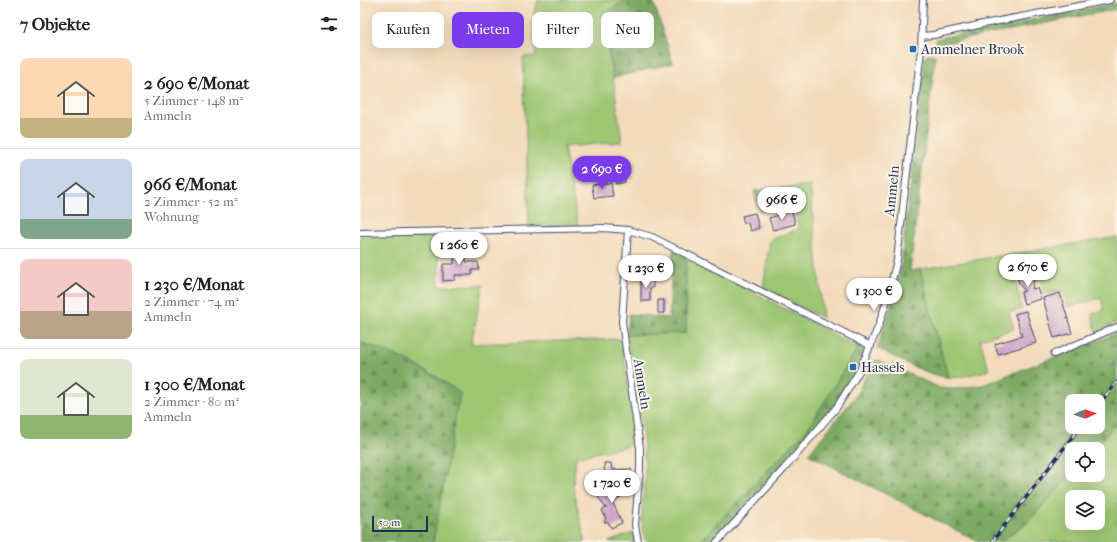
<!DOCTYPE html>
<html lang="de">
<head>
<meta charset="utf-8">
<style>
  body { margin:0; font-family:"IM FELL French Canon",serif; background:#f2f2f2; color:#202124; height:100vh; display:flex; flex-direction:column; font-size:15px; white-space:nowrap }
  * { box-sizing:border-box; margin:0 }
  p { font-size:13px; color:#757577 }
  .icon { flex:none; width:22px; height:22px; fill:none; stroke:currentColor; stroke-width:2; stroke-linecap:round; stroke-linejoin:round }
  .map { position:relative; flex:1; overflow:hidden }
  .details { display:flex; flex-direction:column; background:#fff; width:360px }
  .details>* { flex:none }
  .guide { position:absolute; left:12px; top:12px; width:380px; height:36px; display:flex; gap:8px }
  .needle { width:26px; rotate:88deg }
  .controls { position:absolute; left:705px; top:394px; display:grid; gap:8px }
  .controls a { display:grid; place-items:center; width:40px; height:40px; border-radius:8px; background:#fff; box-shadow:0 4px 16px #0002; font-size:20px }
  .scale { position:absolute; left:12px; bottom:10px; width:56px; box-sizing:border-box; padding-left:4px; border:2px solid #1b2f5e; border-top:0; font-size:11px; line-height:14px; white-space:nowrap; color:#1b2f5e; -webkit-text-stroke:3px #fcf5e5; paint-order:stroke }
  .price { position:absolute; translate:-50% -34px; padding:0 9px; border-radius:14px; background:#fff; color:#222; font-size:13px; line-height:26px; filter:drop-shadow(0 1px 2px #0008) }
  .price::after { content:''; position:absolute; left:50%; top:24px; width:12px; height:9px; margin-left:-6px; background:inherit; clip-path:polygon(0 0,100% 0,50% 100%) }
  .price.active { background:#7c3aed; color:#fff }
  ul { padding:0; list-style:none }
  li { display:flex; align-items:center; gap:12px; height:100px; padding:0 20px }
  li+li { border-top:1px solid #e0e0e0 }
  li span { display:grid; place-items:center; flex:none; width:112px; height:80px; border-radius:8px; color:#555 }
  li>.icon { margin-inline-start:auto }
  span .icon { width:48px; height:48px; fill:#fffc; stroke-width:1 }
  li b { font-size:17px }
  h2 { display:flex; justify-content:space-between; align-items:center; height:48px; padding:0 20px; font-size:17px }
  .chip { padding:0 14px; border-radius:8px; background:#fff; box-shadow:0 4px 16px #0002; font-size:14px; line-height:36px }
  .chip.active { background:#7c3aed; color:#fff }
  main { display:flex; flex:1; min-height:0 }
  .map>svg:first-child { display:block }
  .green { fill:#9dc672; stroke:#5c7a68; fill-rule:evenodd }
  .forest { fill:url(#forest-firs); stroke:#4c6d61; fill-rule:evenodd }
  .building { fill:url(#building-hatch) }
  .lines { fill:none; stroke-linecap:round; stroke-linejoin:round }
  .street-casing { stroke:#3b496c; stroke-width:8 }
  .street { stroke:#fff; stroke-width:6 }
  .rail-casing { stroke:#1b2f5e; stroke-width:3.5 }
  .rail { stroke:#fcf5e5; stroke-width:2; stroke-dasharray:6; stroke-linecap:butt }
  .poi-dot { fill:#1f6fb2; stroke:#fcf5e5; stroke-width:1.5 }
  .labels { text-anchor:middle; dominant-baseline:central; stroke-width:4; stroke-linejoin:round; paint-order:stroke }
  .poi-label { font-size:14px; fill:#1b2f5e; stroke:#fcf5e5; text-anchor:start }
  .street-label { font-size:14px; fill:#1b2f5e; stroke:#fcf5e5 }
</style>
</head>
<body>
<main>
<section class="details">
<h2>7 Objekte<svg class="icon" aria-label="filters" viewBox="0 0 24 24"><path d="M4 7h16M4 17h16"/><circle cx="9" cy="7" r="2"/><circle cx="15" cy="17" r="2"/></svg></h2>
<ul>
<li><span style="background:linear-gradient(#ffd9b3 75%,#c2b280 0)"><svg class="icon" aria-label="home" viewBox="0 0 24 24"><path d="M3 11l9-7 9 7M6 9v11h12V9"/></svg></span><div><b>2 690 €/Monat</b><p>5 Zimmer · 148 m²</p><p>Ammeln</p></div></li>
<li><span style="background:linear-gradient(#c9d6e8 75%,#7fa58c 0)"><svg class="icon" aria-label="home" viewBox="0 0 24 24"><path d="M3 11l9-7 9 7M6 9v11h12V9"/></svg></span><div><b>966 €/Monat</b><p>2 Zimmer · 52 m²</p><p>Wohnung</p></div></li>
<li><span style="background:linear-gradient(#f6c9c9 65%,#b9a48a 0)"><svg class="icon" aria-label="home" viewBox="0 0 24 24"><path d="M3 11l9-7 9 7M6 9v11h12V9"/></svg></span><div><b>1 230 €/Monat</b><p>2 Zimmer · 74 m²</p><p>Ammeln</p></div></li>
<li><span style="background:linear-gradient(#dfe7d0 70%,#8fb573 0)"><svg class="icon" aria-label="home" viewBox="0 0 24 24"><path d="M3 11l9-7 9 7M6 9v11h12V9"/></svg></span><div><b>1 300 €/Monat</b><p>2 Zimmer · 80 m²</p><p>Ammeln</p></div></li>
</ul>
</section>
<div class="map">
<svg width="757" height="542" viewBox="0 0 757 542">
  <defs>
    <pattern id="forest-firs" width="22" height="20" patternUnits="userSpaceOnUse"><rect width="22" height="20" fill="#7eab64"/><path d="M5 1l3.5 6h-7zM16 11l3.5 6h-7z" fill="#668c56"/></pattern>
    <pattern id="building-hatch" width="6" height="6" patternUnits="userSpaceOnUse"><rect width="6" height="6" fill="#d1a4cb"/><path d="M-1 1l2-2M0 6l6-6M5 7l2-2" fill="none" stroke="#a986a8"/></pattern>
  </defs>
  <rect width="100%" height="100%" fill="#fcf5e5"/>
  <filter id="ink" filterUnits="userSpaceOnUse"><feTurbulence type="fractalNoise" baseFrequency=".025" numOctaves="2"/><feDisplacementMap in="SourceGraphic" scale="8" xChannelSelector="R" yChannelSelector="G"/><feConvolveMatrix kernelMatrix="1 2 1 2 8 2 1 2 1" color-interpolation-filters="sRGB"/></filter>
  <filter id="wash" filterUnits="userSpaceOnUse"><feTurbulence type="fractalNoise" baseFrequency=".012" numOctaves="4" result="noise"/><feDisplacementMap in="SourceGraphic" scale="16" xChannelSelector="R" yChannelSelector="G"/><feGaussianBlur stdDeviation="0.9" result="paint"/><feColorMatrix in="noise" values="0 0 0 0 0 0 0 0 0 0 0 0 0 0 0 0 0 1.4 0 .05"/><feComposite in="paint" operator="in"/></filter>
  <g filter="url(#wash)">
    <rect width="100%" height="100%" fill="#f3daba"/>
    <!-- green -->
    <path class="green" d="M178 0H267L242 14 253 78 262 142 204 147 218 225 169 226 163 57 176 56 172 21Z
      M450 185 463 318 403 288 410 240 439 229 429 187Z
      M0 236H78L79 286 123 285 111 344 261 339 277 444 216 457 213 487 225 542H73L100 393 77 377 49 361 0 342Z
      M757 237V322L736 332 732 314 744 310 741 298 708 307 703 291 684 295 681 280 676 281C672 268 662 266 655 278L662 309 649 313 654 329 620 339 629 370 601 377 588 378 560 269Z
      M326 257 498 347 447 430 339 542H288C277 534 284 494 285 480 286 433 274 383 267 335L326 333Z
      M757 423V542H640L668 522 712 473V475H738V449H734ZM712 497H738V523H712Z
      M273 533 275 542H248Z"/>
    <!-- forest -->
    <path class="forest" d="M267 0H293L313 63 253 78 242 14Z
      M757 3V9L575 45 576 39Z
      M568 54 575 55V59L550 271 560 269 588 378C562 373 540 360 517 348L529 313 541 267 565 57Z
      M429 187 433 205 399 211 394 191Z
      M313 249 326 257V333L267 335 269 314 309 318Z
      M757 333V423L734 449H712V473L668 522 640 542 617 541 448 454 494 398 515 360 520 361 580 388 594 389 622 385ZM712 401H738V427H712Z
      M0 342C38 355 66 370 100 393L73 542H0Z
      M499 343 506 347 495 373 476 403 451 433 352 542H339L447 430 498 348Z"/>
    <g id="blocks">
      <!-- building -->
      <path class="building" d="M262 165 265 182 256 184 253 167Z
        M251 183 253 196 234 198 232 185Z
        M432 211 435 224 413 230 409 218Z
        M395 213 399 228 390 231 388 222 384 223 382 216Z
        M94 248H106V262H118L119 270H112V275H95V280L83 281V264H94Z
        M665 271 670 272 672 275 674 279 672 289 677 288 681 299 664 304 661 292 665 291 659 284 658 279 660 274Z
        M281 278H293V288H290V301H281Z
        M700 293 712 333 694 338 683 298Z
        M298 300H304V313H298Z
        M666 311 676 343 638 354 635 344 662 336 655 314Z
        M244 463H251L252 470 271 469 272 475 245 477Z
        M257 482 265 493 253 503 262 523 251 528 249 523 244 522 246 519 242 510 246 508 238 497Z"/>
    </g>
  </g>
  <g filter="url(#ink)">
    <use href="#blocks" fill-opacity="0" stroke="#3b496c" stroke-width="1"/>
    <g class="lines">
      <!-- street casing -->
      <g class="street-casing">
        <path id="street" d="M562 36 573 35 623 24 750 0
          M268 230 262 322 280 448V468L275 525 278 542
          M0 233 243 228 268 230 292 237 511 346
          M694 354 757 327
          M357 542 424 469 477 407 500 370 519 325 527 300 537 260 561 50 563 0"/>
      </g>
      <!-- street -->
      <use href="#street" class="street"/>
      <!-- rail casing -->
      <g class="rail-casing">
        <path id="rail" d="M738 405 757 382
          M632 542 720 427"/>
      </g>
      <!-- rail -->
      <use href="#rail" class="rail"/>
    </g>
  </g>
  <!-- markers -->
  <g class="poi-dot">
    <rect x="549" y="45" width="8" height="8" rx="2"/>
    <rect x="489" y="363" width="8" height="8" rx="2"/>
  </g>
  <g class="labels">
    <!-- poi labels -->
    <g class="poi-label">
      <text x="561" y="49">Ammelner Brook</text>
      <text x="501" y="367">Hassels</text>
    </g>
    <!-- street labels -->
    <g class="street-label">
      <text transform="translate(532 191) rotate(-84)">Ammeln</text>
      <text transform="translate(282 384) rotate(81)">Ammeln</text>
    </g>
  </g>
</svg>
<div class="controls">
<a><svg class="needle" viewBox="-14 -14 28 28"><path d="M0-13l5 13h-10z" fill="#e53935"/><path d="M0 13l5-13h-10z" fill="#757577"/></svg></a>
<a><svg class="icon" aria-label="locate" viewBox="0 0 24 24"><circle cx="12" cy="12" r="6"/><path d="M12 2v4M12 18v4M2 12h4M18 12h4"/></svg></a>
<a><svg class="icon" aria-label="layers" viewBox="0 0 24 24"><path d="M12 4l9 5-9 5-9-5zM3 14l9 5 9-5"/></svg></a>
</div>
<div class="scale">50 m</div>
<b class="price active" style="left:242px;top:190px">2 690 €</b>
<b class="price" style="left:422px;top:221px">966 €</b>
<b class="price" style="left:99px;top:266px">1 260 €</b>
<b class="price" style="left:668px;top:288px">2 670 €</b>
<b class="price" style="left:286px;top:289px">1 230 €</b>
<b class="price" style="left:514px;top:312px">1 300 €</b>
<b class="price" style="left:252px;top:504px">1 720 €</b>
<div class="guide">
<a class="chip">Kaufen</a>
<a class="chip active">Mieten</a>
<a class="chip">Filter</a>
<a class="chip">Neu</a>
</div>
</div>
</main>
</body>
</html>
